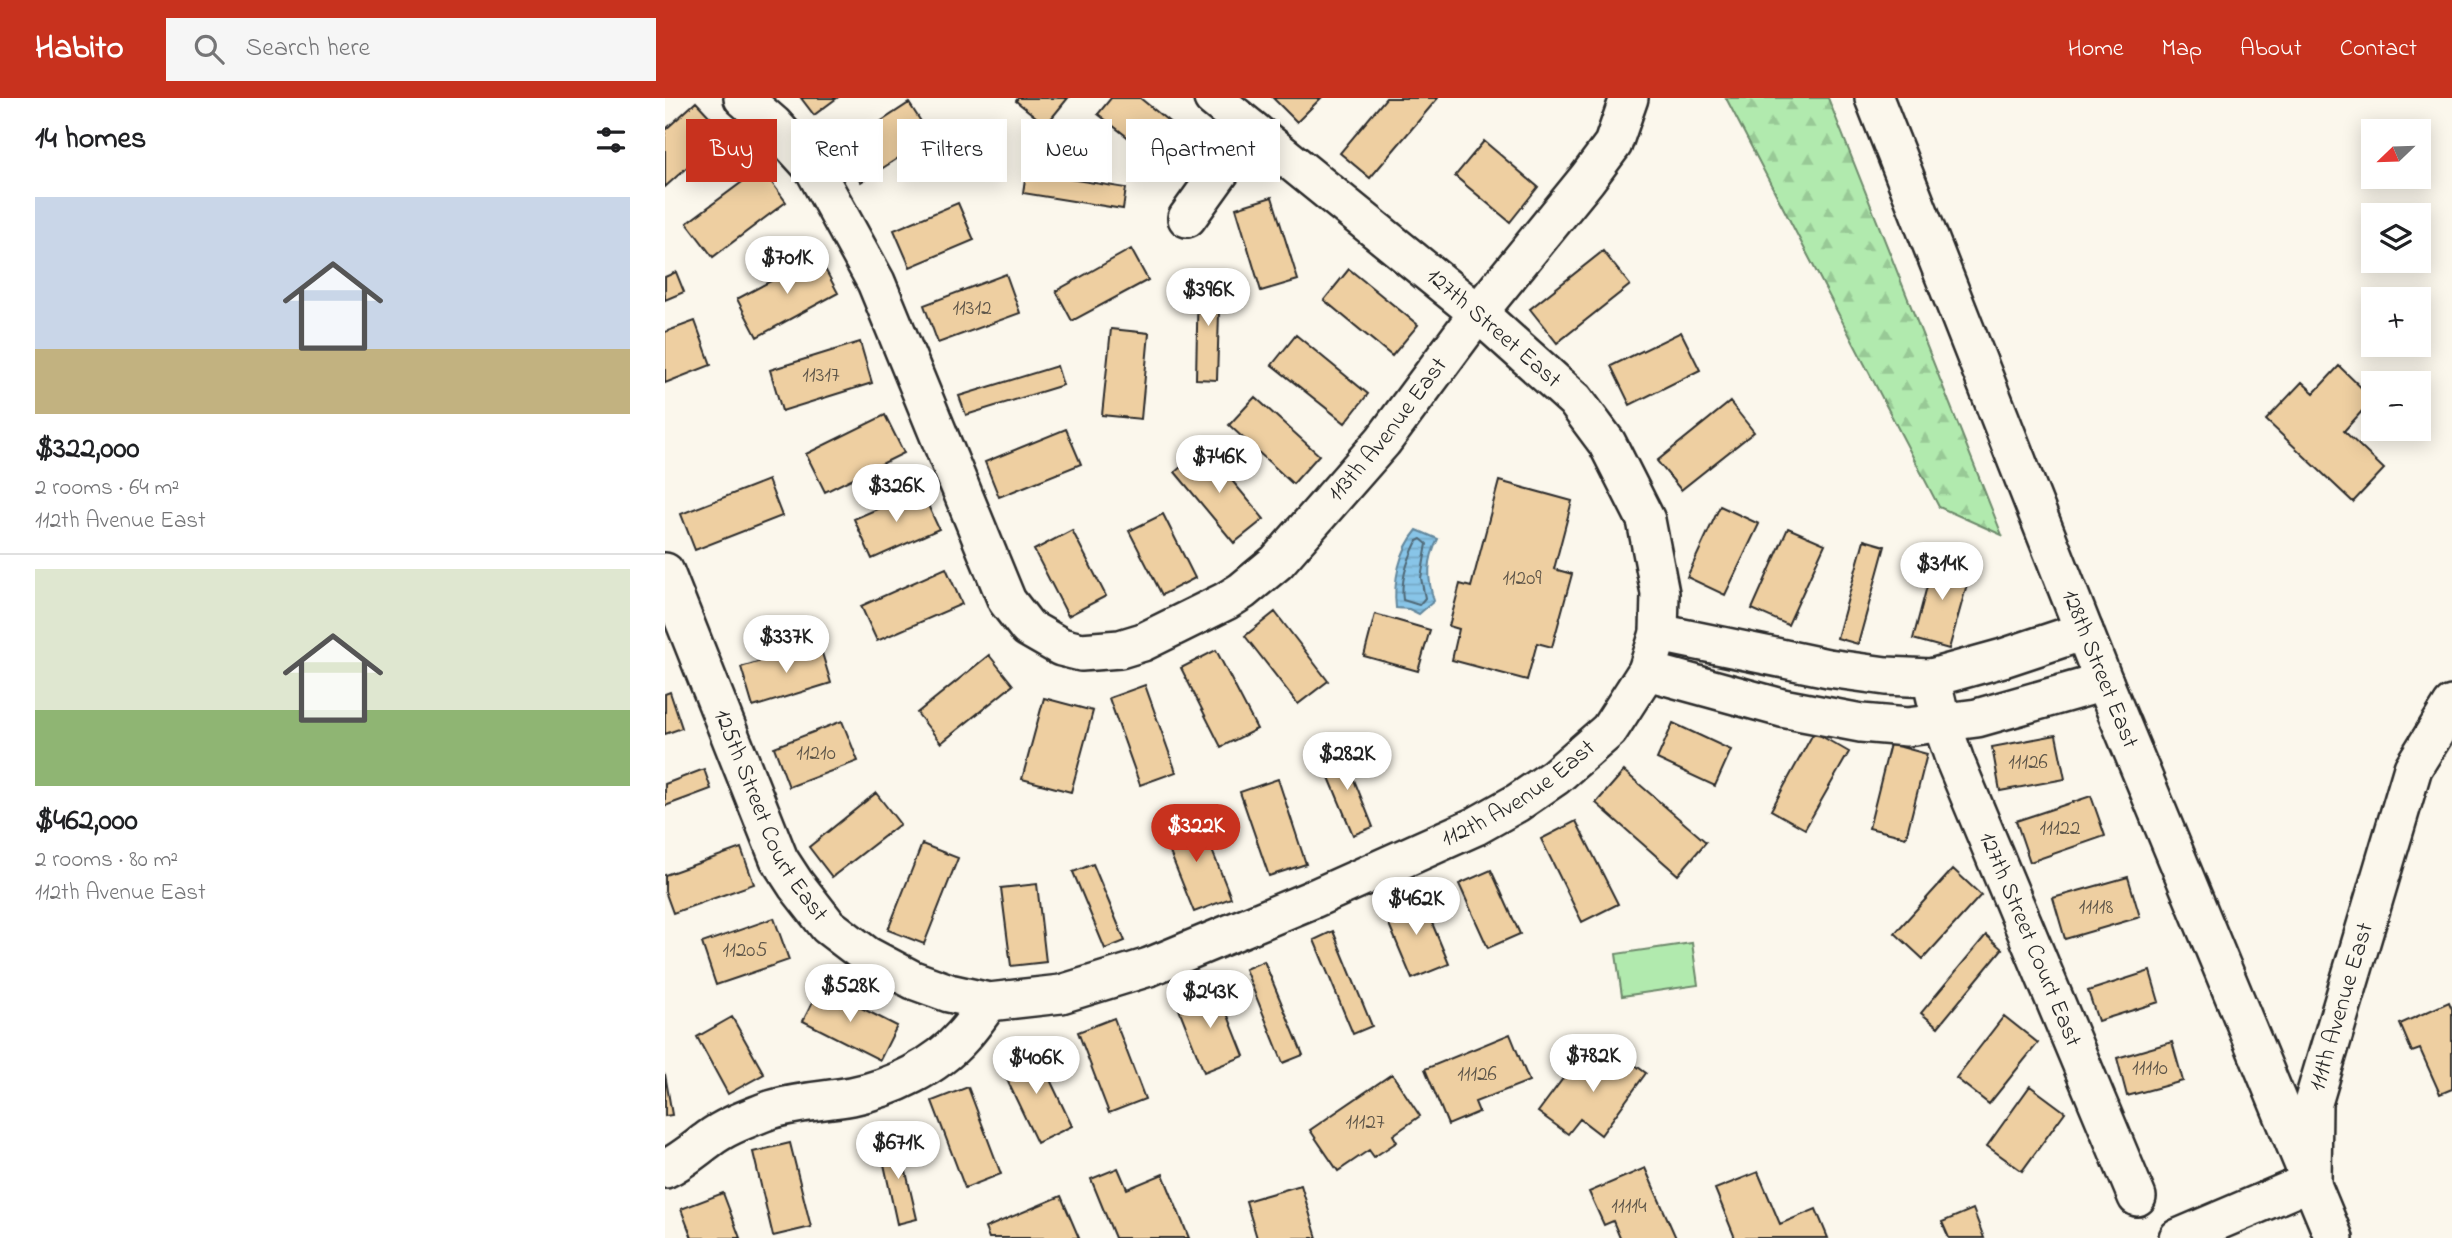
<!DOCTYPE html>
<html lang="en">
<head>
<meta charset="utf-8">
<style>
  body { margin:0; font-family:"Indie Flower",sans-serif; background:#f6f6f6; color:#202124; height:100vh; display:flex; flex-direction:column; font-size:26px; white-space:nowrap }
  * { box-sizing:border-box; margin:0 }
  p { font-size:23px; color:#757577 }
  .icon { flex:none; width:38px; height:38px; fill:none; stroke:currentColor; stroke-width:2; stroke-linecap:round; stroke-linejoin:round }
  .map { position:relative; flex:1; overflow:hidden }
  .drawer { display:flex; flex-direction:column; background:#fff; width:665px }
  .drawer>* { flex:none }
  .guide { position:absolute; left:21px; top:21px; width:665px; height:63px; display:flex; gap:14px }
  .needle { width:46px; rotate:247deg }
  .buttons { position:absolute; left:1696px; top:21px; display:grid; gap:14px }
  .buttons a { display:grid; place-items:center; width:70px; height:70px; border-radius:0px; background:#fff; box-shadow:0 4px 18px #0003; font-size:35px }
  .price { position:absolute; translate:-50% -60px; padding:0 16px; border-radius:24px; background:#fff; color:#222; font-size:23px; line-height:46px; filter:drop-shadow(0 2px 4px #0008) }
  .price::after { content:''; position:absolute; left:50%; top:42px; width:21px; height:16px; margin-left:-10px; background:inherit; clip-path:polygon(0 0,100% 0,50% 100%) }
  .price.active { background:#c8321e; color:#fff }
  ul { padding:0; list-style:none }
  li { display:grid; align-content:center; gap:14px; height:371px; padding:0 35px }
  li+li { border-top:2px solid #e0e0e0 }
  li span { display:grid; place-items:center; height:217px; border-radius:0px; color:#555 }
  li>.icon { margin-inline-start:auto }
  span .icon { width:126px; height:126px; fill:#fffc; stroke-width:1 }
  li b { font-size:30px }
  h2 { display:flex; justify-content:space-between; align-items:center; height:84px; padding:0 35px; font-size:30px }
  .chip { padding:0 24px; border-radius:0px; background:#fff; box-shadow:0 4px 18px #0003; font-size:24px; line-height:63px }
  .chip.active { background:#c8321e; color:#fff }
  header { display:flex; align-items:center; gap:42px; box-sizing:border-box; height:98px; padding:0 35px; background:#c8321e; color:#fff }
  header strong { font-size:33px }
  nav { display:flex; gap:38px; margin-inline-start:auto; font-size:24px }
  .search { width:490px; height:63px; background:#f6f6f6; display:flex; align-items:center; gap:18px; box-sizing:border-box; padding:0 24px; border-radius:0px; color:#757577; font-size:26px }
  main { display:flex; flex:1; min-height:0 }
  .map>svg:first-child { display:block }
  .forest { fill:url(#forest-firs); stroke:#6e8a6c; stroke-width:2 }
  .garden { fill:#b1eaae; stroke:#6e8a6c; stroke-width:2 }
  .water { fill:url(#water-rules); stroke:#63879c; stroke-width:2 }
  .lines { fill:none; stroke-linecap:round; stroke-linejoin:round }
  .shore { stroke:#506977; stroke-width:2 }
  .building { fill:#eecfa1; stroke:#2b2b2b; stroke-width:2 }
  .minor-casing { stroke:#2b2b2b; stroke-width:42 }
  .minor { stroke:#fbf7ec; stroke-width:37 }
  .labels { text-anchor:middle; dominant-baseline:central; stroke-width:7; stroke-linejoin:round; paint-order:stroke }
  .number-label { font-size:21px; fill:#5c5448 }
  .street-label { font-size:24px; fill:#2b2b2b; stroke:#fbf7ec }
</style>
</head>
<body>
<header>
<strong>Habito</strong>
<div class="search"><svg class="icon" aria-label="search" viewBox="0 0 24 24"><circle cx="10" cy="10" r="6"/><path d="M15 15l6 6"/></svg>Search here</div>
<nav><a>Home</a><a>Map</a><a>About</a><a>Contact</a></nav>
</header>
<main>
<section class="drawer">
<h2>14 homes<svg class="icon" aria-label="filters" viewBox="0 0 24 24"><path d="M4 7h16M4 17h16"/><circle cx="9" cy="7" r="2"/><circle cx="15" cy="17" r="2"/></svg></h2>
<ul>
<li><span style="background:linear-gradient(#c9d6e8 70%,#c2b280 0)"><svg class="icon" aria-label="home" viewBox="0 0 24 24"><path d="M3 11l9-7 9 7M6 9v11h12V9"/></svg></span><div><b>$322,000</b><p>2 rooms · 64 m²</p><p>112th Avenue East</p></div></li>
<li><span style="background:linear-gradient(#dfe7d0 65%,#8fb573 0)"><svg class="icon" aria-label="home" viewBox="0 0 24 24"><path d="M3 11l9-7 9 7M6 9v11h12V9"/></svg></span><div><b>$462,000</b><p>2 rooms · 80 m²</p><p>112th Avenue East</p></div></li>
</ul>
</section>
<div class="map">
<svg width="1787" height="1140" viewBox="0 0 1787 1140">
  <defs>
    <pattern id="forest-firs" width="22" height="20" patternUnits="userSpaceOnUse" patternTransform="scale(1.75)"><rect width="22" height="20" fill="#b1eaae"/><path d="M5 1l3.5 6h-7zM16 11l3.5 6h-7z" fill="#98c996"/></pattern>
    <pattern id="water-rules" width="6" height="5" patternUnits="userSpaceOnUse" patternTransform="scale(1.75)"><rect width="6" height="5" fill="#88c5e8"/><path d="M0 2.5h6" fill="none" stroke="#76a9c7"/></pattern>
  </defs>
  <rect width="100%" height="100%" fill="#fbf7ec"/>
  <filter id="ink" filterUnits="userSpaceOnUse"><feTurbulence type="fractalNoise" baseFrequency=".0143" numOctaves="2"/><feDisplacementMap in="SourceGraphic" scale="14" xChannelSelector="R" yChannelSelector="G"/><feConvolveMatrix kernelMatrix="1 2 1 2 8 2 1 2 1" color-interpolation-filters="sRGB"/></filter>
  <g filter="url(#ink)">
    <!-- forest -->
    <path class="forest" d="M1061 0H1163L1337 437 1274 409Z"/>
    <!-- garden -->
    <path class="garden" d="M1027 845 1033 887 957 898 951 856Z"/>
    <!-- water -->
    <path class="water" d="M752 432 773 441C762 462 762 481 769 503L754 516 744 511 731 510C728 484 734 453 752 432Z"/>
    <g class="lines">
      <!-- shore -->
      <path class="shore" d="M756 441 762 446 756 480 760 500 754 507 738 502C735 482 743 461 752 443Z"/>
    </g>
    <!-- building -->
    <path class="building" d="M136 0H172L149 17Z
      M353 0H403L381 27 351 3Z
      M446 0H475L524 40 501 69 433 16Z
      M608 0H656L632 24Z
      M721 0H773L705 80 675 55Z
      M31 4 60 35 0 89V32Z
      M244 5 266 39 196 84 174 51Z
      M819 43 873 89 845 124 790 78Z
      M96 70 121 104 48 159 22 125Z
      M361 74 461 90 458 111 358 95Z
      M607 99 633 182 596 193 571 110Z
      M293 105 309 142 245 169 229 132Z
      M466 151 483 182 407 223 391 193Z
      M938 153 965 187 892 245 865 211Z
      M153 158 173 195 92 239 72 201Z
      M684 171 753 227 727 258 659 202Z
      M11 174 19 194 0 202V179Z
      M341 176 355 215 273 245 259 207Z
      M533 180H555L552 282 531 281Z
      M30 223 46 267 0 285V234Z
      M446 231 484 235 476 321 437 317Z
      M1016 234 1035 272 965 307 946 268Z
      M631 237 703 296 680 325 607 267Z
      M195 244 207 285 117 313 105 272Z
      M392 268 398 287 301 317 294 298Z
      M1674 268 1708 301 1679 333 1719 371 1688 404 1601 322 1637 284 1649 295Z
      M590 299 654 357 628 386 564 327Z
      M1065 304 1089 334 1016 392 992 363Z
      M220 317 239 355 160 394 141 356Z
      M401 331 416 366 334 399 320 364Z
      M539 349 599 421 569 445 510 374Z
      M103 382 117 418 30 452 16 416Z
      M834 383 907 403 889 471 907 476 887 549 872 545 862 582 787 562 794 531 784 528 795 486 806 489Z
      M256 392 274 431 207 461 189 421Z
      M1055 408 1094 426 1060 497 1022 479Z
      M498 416 530 480 497 497 464 433Z
      M1123 430 1160 446 1123 527 1087 511Z
      M407 432 441 498 403 518 369 452Z
      M1199 442 1220 448 1193 546 1172 540Z
      M1270 458 1307 468 1284 551 1248 541Z
      M281 470 297 506 212 543 196 508Z
      M610 514 663 583 633 606 580 538Z
      M710 516 765 532 753 573 699 558Z
      M154 545 166 585 88 609 76 569Z
      M551 552 592 631 556 649 516 570Z
      M324 557 348 587 276 645 252 615Z
      M480 587 511 674 475 687 444 600Z
      M5 594 17 630 0 636V596Z
      M379 600 428 613 406 694 357 681Z
      M177 623 193 663 124 689 109 649Z
      M1008 625 1066 652 1050 688 992 661Z
      M1149 634 1184 654 1140 731 1106 712Z
      M1391 637 1400 681 1335 693 1327 649Z
      M1225 646 1262 656 1241 739 1204 730Z
      M677 652 708 729 688 737 656 660Z
      M39 671 46 691 0 708V686Z
      M959 673 1041 744 1013 777 931 705Z
      M613 681 641 766 604 778 575 694Z
      M211 695 235 726 167 779 144 749Z
      M1426 698 1440 738 1365 764 1351 723Z
      M533 717 566 800 529 814 496 732Z
      M911 723 953 806 917 824 876 741Z
      M257 746 293 760 259 846 223 832Z
      M76 750 89 786 8 815 0 793V777Z
      M428 766 460 843 440 851 408 774Z
      M1288 771 1316 797 1258 861 1230 835Z
      M826 772 855 836 823 850 794 786Z
      M1463 779 1475 819 1400 841 1388 800Z
      M372 786 381 864 346 868 336 790Z
      M755 796 784 866 747 881 718 812Z
      M109 820 124 862 51 887 37 845Z
      M668 833 707 928 688 936 649 842Z
      M1321 837 1337 851 1273 929 1256 915Z
      M599 863 638 957 618 965 580 871Z
      M1485 873 1494 904 1433 923 1423 893Z
      M155 889 232 928 215 962 138 923Z
      M552 890 579 958 539 974 512 906Z
      M1784 904 1787 911V991L1775 996 1755 951 1747 954 1735 926Z
      M1339 918 1373 945 1324 1006 1291 980Z
      M67 919 99 976 63 996 32 939Z
      M449 920 480 1001 444 1015 413 934Z
      M845 936 864 983 810 1004 814 1014 783 1027 760 971Z
      M1507 944 1518 983 1462 998 1452 960Z
      M370 950 407 1028 372 1045 335 967Z
      M948 951 981 975 936 1037 915 1021 903 1036 873 1014 911 963 929 978Z
      M0 976 7 1017 0 1018Z
      M727 976 755 1018 728 1037 732 1044 709 1059 704 1052 673 1073 645 1032Z
      M1365 988 1400 1014 1357 1073 1322 1048Z
      M303 989 336 1076 300 1090 267 1003Z
      M233 1039 252 1121 232 1126 214 1043Z
      M125 1045 146 1129 108 1138 88 1054Z
      M453 1070 462 1091 498 1076 524 1140H450L426 1081Z
      M980 1070 1011 1140H955L948 1123 939 1127 924 1094Z
      M1093 1074 1115 1126 1151 1111 1163 1140H1070L1050 1091Z
      M636 1087 652 1140H592L581 1103Z
      M58 1095 75 1140H27L16 1111Z
      M396 1098 414 1140H324L320 1130Z
      M1308 1111 1319 1140H1284L1277 1124Z"/>
    <g class="lines">
      <!-- minor casing -->
      <g class="minor-casing">
        <g id="minor">
          <path id="s1" d="M78 0 108 26 149 71 211 184 342 503 363 530 396 549 416 554 455 551 478 544 561 503 577 493 612 464 718 343 813 215 922 81 948 46 964 0"/>
          <path id="s2" d="M1209 0 1439 584 1669 1140"/>
          <path d="M522 120 586 31"/>
          <path id="s3" d="M0 474 114 761 131 787 163 828 201 857 248 882 284 895 324 904 396 896 484 869 648 801 811 728 852 705 890 679 944 632 982 573 994 535 995 495 981 422 942 345 910 302 813 215 548 0"/>
          <path d="M994 535 1163 570 1221 578 1266 580 1338 560 1419 533"/>
          <path d="M982 573 1117 610 1196 625 1242 629 1312 620 1439 584"/>
          <path id="s4" d="M1266 580 1277 626 1290 663 1472 1099"/>
          <path d="M0 1071C17 1063 29 1052 44 1041 61 1028 82 1021 102 1013 128 1004 159 1003 187 998 227 990 271 969 298 938 308 927 316 915 324 904"/>
          <path id="s5" d="M1513 1140 1647 1083 1648 1005 1748 670 1787 607"/>
        </g>
      </g>
      <!-- minor -->
      <use href="#minor" class="minor"/>
    </g>
  </g>
  <g class="labels">
    <!-- number labels -->
    <g class="number-label">
      <text x="307" y="211">11312</text>
      <text x="156" y="278">11317</text>
      <text x="857" y="481">11209</text>
      <text x="151" y="656">11210</text>
      <text x="1363" y="665">11126</text>
      <text x="1395" y="731">11122</text>
      <text x="1431" y="810">11118</text>
      <text x="80" y="853">11205</text>
      <text x="1485" y="971">11110</text>
      <text x="812" y="977">11126</text>
      <text x="700" y="1025">11127</text>
      <text x="964" y="1109">11114</text>
    </g>
    <!-- street labels -->
    <g class="street-label">
      <text transform="translate(828 231) rotate(41)">127th Street East</text>
      <text stroke="none"><textPath href="#s1" startOffset="1060">113th Avenue East</textPath></text>
      <text stroke="none"><textPath href="#s2" startOffset="614">128th Street East</textPath></text>
      <text stroke="none"><textPath href="#s3" startOffset="1146">112th Avenue East</textPath></text>
      <text stroke="none"><textPath href="#s3" startOffset="266">125th Street Court East</textPath></text>
      <text stroke="none"><textPath href="#s4" startOffset="280">127th Street Court East</textPath></text>
      <text stroke="none"><textPath href="#s5" startOffset="324">111th Avenue East</textPath></text>
    </g>
  </g>
</svg>
<div class="buttons">
<a><svg class="needle" viewBox="-14 -14 28 28"><path d="M0-13l5 13h-10z" fill="#e53935"/><path d="M0 13l5-13h-10z" fill="#757577"/></svg></a>
<a><svg class="icon" aria-label="layers" viewBox="0 0 24 24"><path d="M12 4l9 5-9 5-9-5zM3 14l9 5 9-5"/></svg></a>
<a>+</a>
<a>−</a>
</div>
<b class="price" style="left:122px;top:198px">$701K</b>
<b class="price" style="left:543px;top:230px">$396K</b>
<b class="price" style="left:554px;top:397px">$746K</b>
<b class="price" style="left:231px;top:426px">$326K</b>
<b class="price" style="left:1277px;top:504px">$314K</b>
<b class="price" style="left:121px;top:577px">$337K</b>
<b class="price" style="left:682px;top:694px">$282K</b>
<b class="price active" style="left:531px;top:766px">$322K</b>
<b class="price" style="left:751px;top:839px">$462K</b>
<b class="price" style="left:185px;top:926px">$528K</b>
<b class="price" style="left:545px;top:932px">$243K</b>
<b class="price" style="left:928px;top:996px">$782K</b>
<b class="price" style="left:371px;top:998px">$406K</b>
<b class="price" style="left:233px;top:1083px">$671K</b>
<div class="guide">
<a class="chip active">Buy</a>
<a class="chip">Rent</a>
<a class="chip">Filters</a>
<a class="chip">New</a>
<a class="chip">Apartment</a>
</div>
</div>
</main>
</body>
</html>
